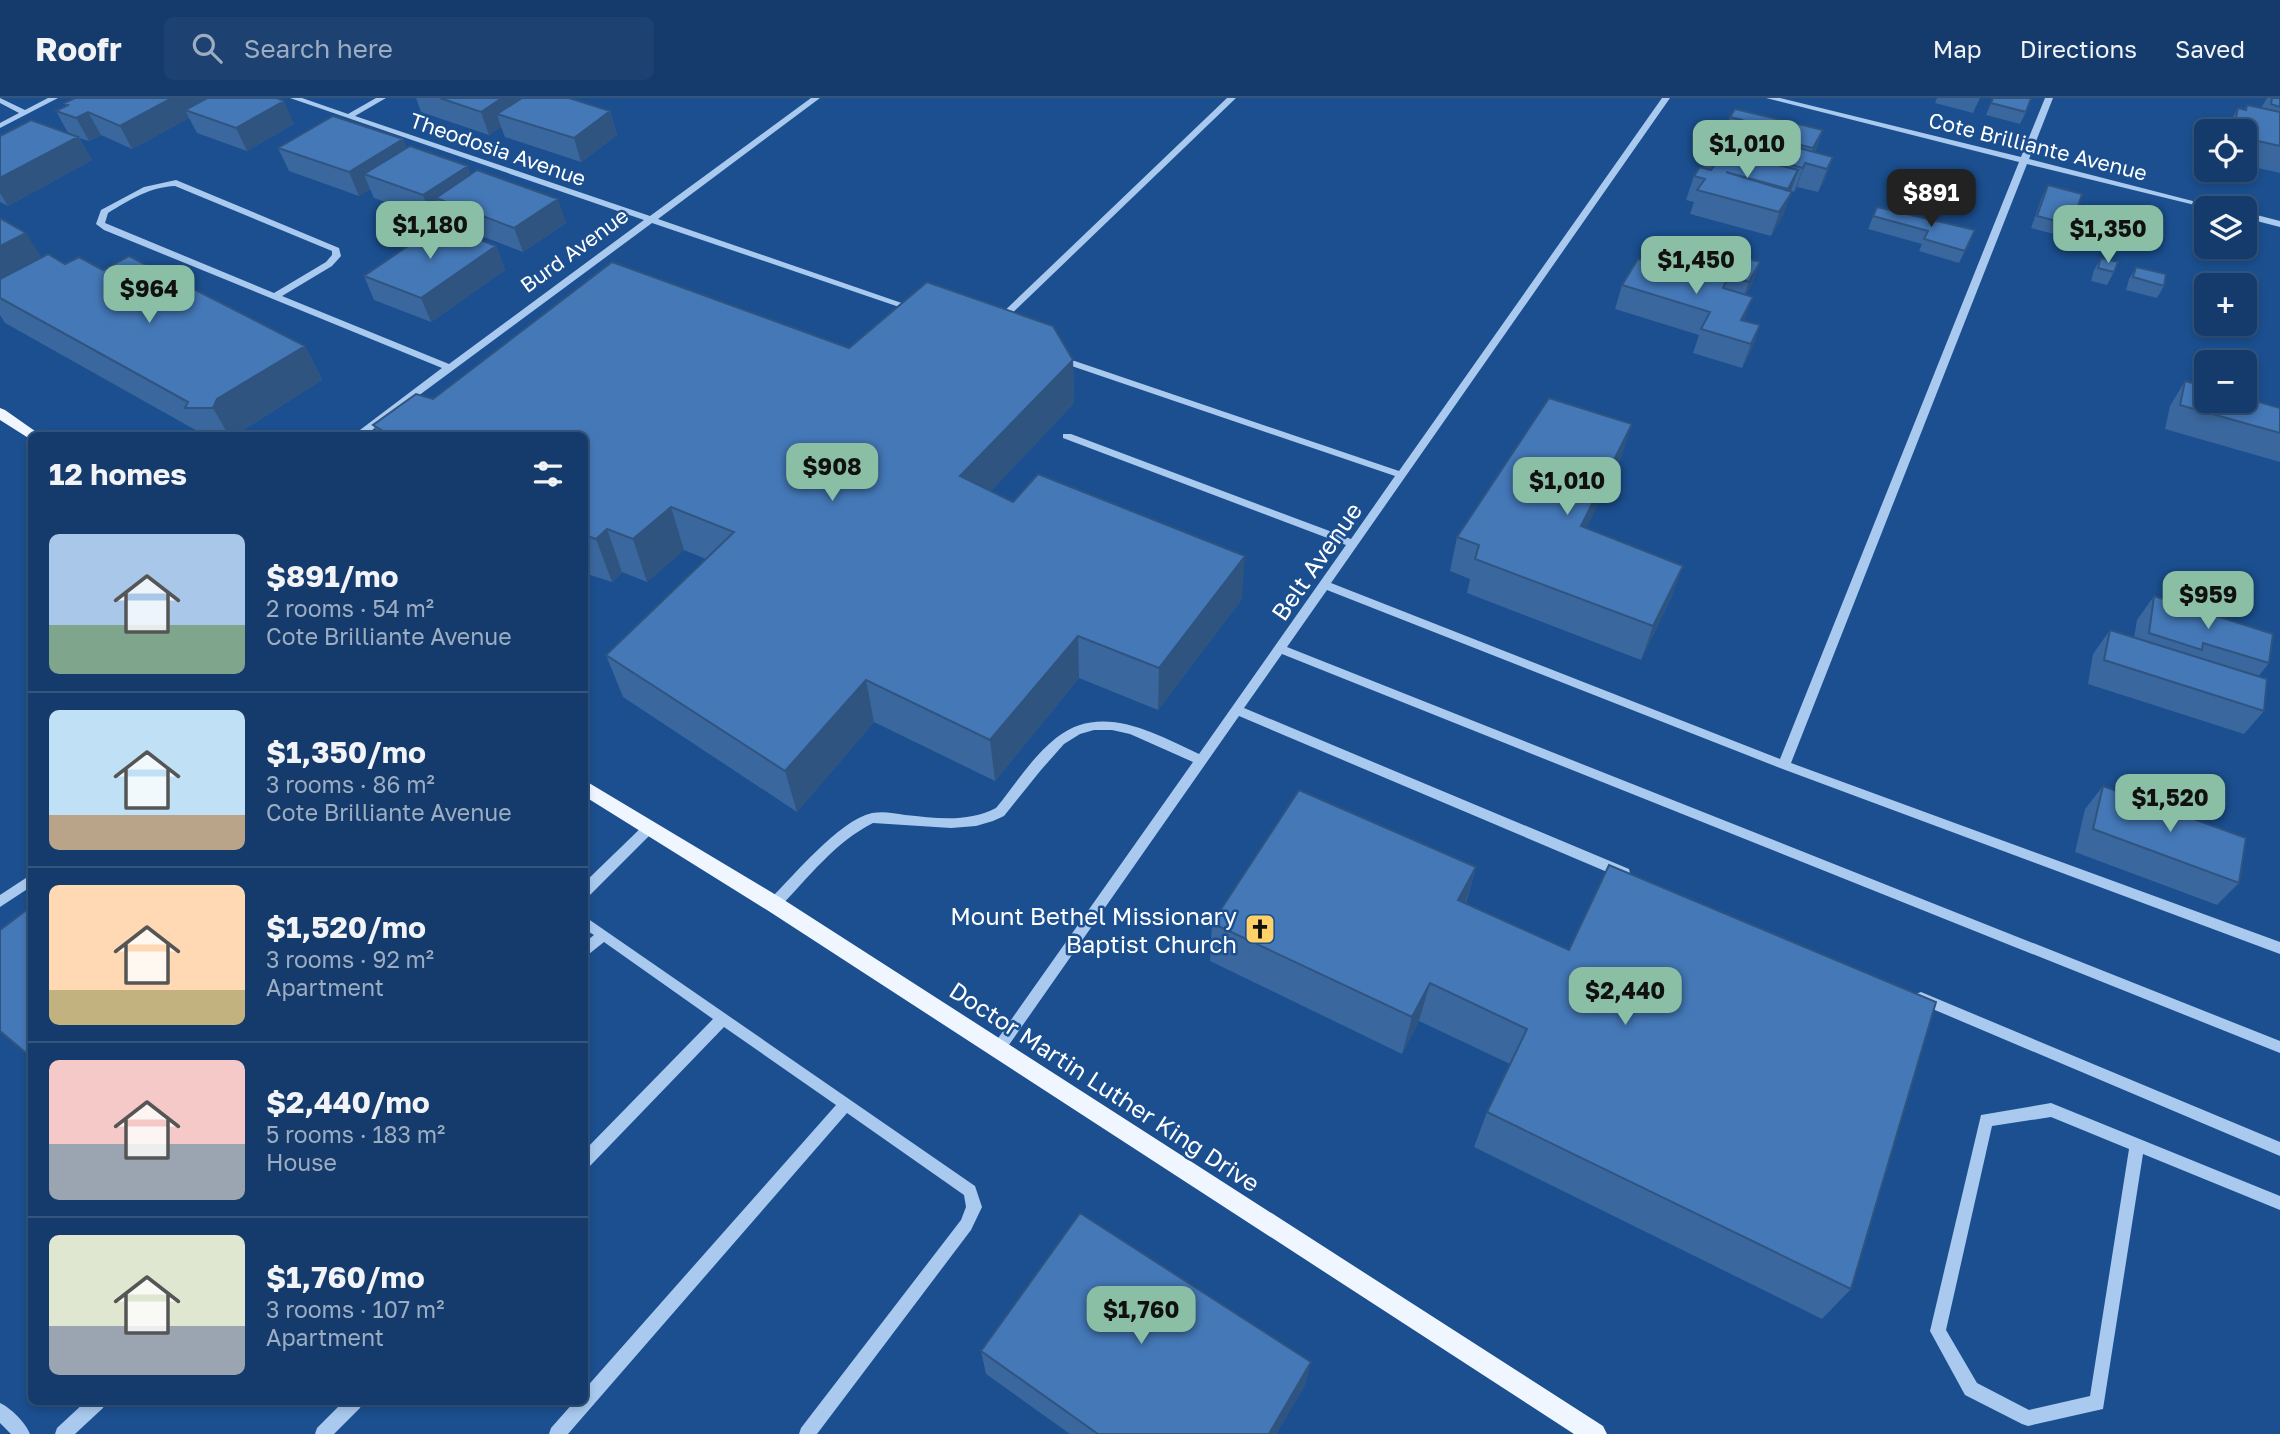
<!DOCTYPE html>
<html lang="en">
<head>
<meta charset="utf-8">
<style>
  body { margin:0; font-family:"Golos Text",sans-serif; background:#1d4271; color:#f1f3f6; height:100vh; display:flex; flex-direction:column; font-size:26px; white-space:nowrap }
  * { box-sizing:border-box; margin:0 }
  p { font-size:23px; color:#9dadc1 }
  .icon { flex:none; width:38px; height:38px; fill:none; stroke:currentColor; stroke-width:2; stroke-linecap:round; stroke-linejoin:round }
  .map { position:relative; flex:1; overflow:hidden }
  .details { position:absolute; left:28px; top:334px; width:560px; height:973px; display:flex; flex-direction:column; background:#143b6b; border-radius:10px; box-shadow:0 4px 10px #0003,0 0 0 2px #33557e }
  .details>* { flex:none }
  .fabs { position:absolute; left:2194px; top:21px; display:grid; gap:14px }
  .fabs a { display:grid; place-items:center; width:63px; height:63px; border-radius:10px; background:#143b6b; box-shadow:0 4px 10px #0003,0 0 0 2px #33557e; font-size:35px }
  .price { position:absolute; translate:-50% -60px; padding:0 16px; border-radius:14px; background:#8abfa5; color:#111; font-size:23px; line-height:46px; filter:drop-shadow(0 2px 4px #0008) }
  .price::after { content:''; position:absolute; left:50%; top:42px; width:21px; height:16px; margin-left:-10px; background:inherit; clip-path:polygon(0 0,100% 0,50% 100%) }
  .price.selected { background:#222; color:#fff }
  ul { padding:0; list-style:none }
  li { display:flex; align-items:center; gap:21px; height:175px; padding:0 21px }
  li+li { border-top:2px solid #33557e }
  li span { display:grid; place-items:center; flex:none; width:196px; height:140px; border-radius:10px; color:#555 }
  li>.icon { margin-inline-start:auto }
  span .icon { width:84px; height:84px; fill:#fffc; stroke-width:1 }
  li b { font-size:30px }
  h2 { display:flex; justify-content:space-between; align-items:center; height:84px; padding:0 21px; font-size:30px }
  header { display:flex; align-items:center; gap:42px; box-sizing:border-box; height:98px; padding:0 35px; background:#143b6b; border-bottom:2px solid #33557e }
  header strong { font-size:33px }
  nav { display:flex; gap:38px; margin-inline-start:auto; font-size:24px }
  .search { width:490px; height:63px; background:#1d4271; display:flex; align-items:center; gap:18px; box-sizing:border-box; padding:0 24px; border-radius:10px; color:#9dadc1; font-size:26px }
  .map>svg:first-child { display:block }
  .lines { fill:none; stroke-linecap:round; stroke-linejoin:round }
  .minor { fill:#a9c9ee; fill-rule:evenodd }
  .major { fill:#f0f6ff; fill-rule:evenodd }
  .wall { fill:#3a679d }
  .shaded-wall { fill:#305480 }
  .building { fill:#4478b7; stroke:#305480; stroke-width:2 }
  .labels { text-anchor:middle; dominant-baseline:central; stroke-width:5; stroke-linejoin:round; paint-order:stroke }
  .far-street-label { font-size:21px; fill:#fff; stroke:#1b4f8f }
  .street-label { font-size:24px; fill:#fff; stroke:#1b4f8f }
  .poi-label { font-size:24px; fill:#fff; stroke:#1b4f8f; text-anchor:end }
</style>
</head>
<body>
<header>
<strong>Roofr</strong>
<div class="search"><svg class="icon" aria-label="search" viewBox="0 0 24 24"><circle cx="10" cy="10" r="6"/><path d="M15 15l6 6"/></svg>Search here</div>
<nav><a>Map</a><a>Directions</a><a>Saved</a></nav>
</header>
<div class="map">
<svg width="2280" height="1336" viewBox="0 0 2280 1336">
  <rect width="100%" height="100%" fill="#1b4f8f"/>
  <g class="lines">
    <!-- minor -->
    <path class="minor" d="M0 0 25 12 48 0H58L0 30V25L19 15 0 5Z
      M290 0H302L348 16 376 0H386L355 18 650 118 811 0H820L658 121 919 211 914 214 911 213 652 125 364 338H352L442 270 104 132 96 126 101 112 144 89 176 82 339 150 341 158 332 168 282 198 449 266 644 122ZM175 88 332 153V157L326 164 274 195 105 125 108 115C129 102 150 89 175 88Z
      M1227 0H1236L1002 225H996V221Z
      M1662 0H1670L1331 485 1780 661 2019 64 1766 0H1780L2021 59 2045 0H2053L2029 61 2220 110H2207L2027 66 1791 665 2280 844V856L1780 670 1327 492 1287 549 2280 943V955L1282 556 1244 610 1629 771 1630 775 1629 779 1624 780 1619 779 1239 618 1004 954 999 956 994 954 992 950 994 946 1193 664 1130 636 1112 632H1094L1080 636 1064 646 1041 672 1004 718 993 723 976 728 951 730 873 725C835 744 808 780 779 810L774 811 769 810 767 806 769 802C795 777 838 723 872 715 883 713 894 715 905 717 936 720 967 725 996 710 1015 687 1032 659 1056 640 1101 604 1154 635 1199 656L1346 447 1063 340V336H1071L1351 441 1395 378 1054 262V258H1060L1399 373Z
      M2245 114 2280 123V129L2245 120Z
      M650 724 654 725 656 729 654 733 589 798 584 799V785L646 725Z
      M32 776V788L0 809V797Z
      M584 818 975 1088 982 1109 971 1132 817 1336H799L801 1330 961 1122 966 1109 964 1097 847 1015 568 1336H549L551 1330 574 1304H584V1292L836 1007 724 929 589 1069 584 1071V1053L713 921 604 844 584 860V845L594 837 584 831Z
      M1921 894 2280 1044V1058L1916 904 1914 900 1916 896Z
      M2051 1005 2280 1098V1112L2143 1056 2103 1311 2028 1328 2022 1326 1965 1297 1930 1233 1981 1017ZM2051 1019 2129 1051 2090 1298 2029 1312 1977 1285 1946 1232 1992 1028Z
      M85 1304H105L103 1310 75 1336H55L57 1330Z
      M343 1304H362L360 1310 334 1336H315L317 1330Z
      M0 1305C11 1310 26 1325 30 1336H11L0 1325Z"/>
    <!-- major -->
    <path class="major" d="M0 310 5 312 42 338H32L30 341 0 322Z
      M584 682 781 800 1603 1328 1607 1336H1574L767 812 584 698Z"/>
  </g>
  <!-- wall -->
  <path class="wall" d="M277 0 294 26 247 53 197 35 189 20 132 51 101 37 89 43 79 40 92 62 8 108 0 104V38L68 35 56 13 66 8 64 5Z
    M416 0H569L610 13 617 37 581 64 505 39 501 29 489 37 421 14Z
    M1937 0H1980L1973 15 1935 5Z
    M1993 0 2026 14 2020 26 1986 17Z
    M2265 0H2280V75L2245 67V33H2225L2238 10 2244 12 2247 7 2261 10 2267 0Z
    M1730 19 1823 32 1815 54 1833 59 1824 83 1818 94 1797 89 1794 94 1791 93 1783 117 1771 138 1690 116 1694 104 1686 102 1694 78 1703 70 1706 60 1714 50 1718 38 1726 31Z
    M403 41 406 50 471 77 566 125 523 154 445 124 441 115 432 121 374 100 370 91 359 98 289 73 278 50Z
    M2048 87 2072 127 2065 139 2031 130 2042 99Z
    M1877 109 1975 132 1959 165 1919 153 1922 146 1868 131Z
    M496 148 505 172 431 224 374 202 364 178Z
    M1657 157 1760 164 1751 188 1746 197 1744 223 1760 227 1751 252 1742 270 1693 255 1699 237 1615 211 1622 187 1651 164 1656 162Z
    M2101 160 2114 174 2107 187 2091 183 2094 172Z
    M65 166 103 172 305 248 322 282 237 336 236 338H201L199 334 5 225 0 217V181Z
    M2136 169 2164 188 2157 200 2126 192 2129 181Z
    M2203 191 2207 192V212L2194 208 2195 203Z
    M849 250 1073 262 1074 305 991 393 1013 404 1242 501 1158 612 1079 580 995 683 874 624 797 714 623 599 606 557 706 461 684 452 647 484 622 474 612 484 584 475V338H379L373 327Z
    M2185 283 2280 310V364L2165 331 2170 308Z
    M1621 360 1586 430 1683 468 1670 502 1641 562 1467 495 1470 481 1450 473 1457 439Z
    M2154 498 2269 565 2258 579 2264 613 2244 636 2088 586 2093 556 2110 532 2134 540 2137 522Z
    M2103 688 2239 785 2217 807 2075 754 2085 711Z
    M1476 769 1466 805 1851 1191 1822 1221 1474 1049 1487 1014 1510 966 1419 923 1402 956 1210 863 1212 825Z
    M32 808V961L0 934V832Z
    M981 1253 1311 1264 1305 1287 1276 1336H1070L986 1276Z"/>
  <!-- shaded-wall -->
  <path class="shaded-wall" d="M172 0H214L185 12 189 20 132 51 120 28Z
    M502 0H530L497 16 501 29 489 37 481 14Z
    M284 3 294 26 247 53 236 30Z
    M610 13 617 37 581 64 574 40Z
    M88 14 101 37 89 43 76 20Z
    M1823 32 1814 56 1808 66 1813 50Z
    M78 39 92 62 8 108 0 95V80Z
    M403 41 412 65 364 76 370 91 359 98 349 74Z
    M1833 59 1824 83 1818 94 1827 71Z
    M1805 65 1797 89 1794 94 1803 70Z
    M468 68 476 92 436 100 441 115 432 121 423 97Z
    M1798 72 1783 117 1771 138 1788 91Z
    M558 101 566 125 523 154 514 130Z
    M26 135 41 159 0 180V148Z
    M496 148 505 172 431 224 421 200Z
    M1760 164 1751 188 1740 208 1749 184Z
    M1753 199 1744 223 1741 222Z
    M1760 227 1751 252 1742 270 1751 246Z
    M305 248 322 282 237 336 236 338H229L213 310 217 301Z
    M1073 262 1074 305 965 421 960 378Z
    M1632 326 1621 360 1570 463 1581 428Z
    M671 409 684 452 647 484 633 441Z
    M607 431 622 474 612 484 596 441Z
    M1245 458 1242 501 1158 612 1159 570Z
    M1683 468 1670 502 1641 562 1653 528Z
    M1078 538 1079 580 995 683 990 642Z
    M866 582 874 624 797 714 785 673Z
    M1476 769 1464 809 1458 802Z
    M1430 885 1419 923 1402 956 1412 919Z
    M1311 1264 1305 1287 1276 1336H1269Z"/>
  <!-- building -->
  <path class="building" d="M75 0H172L120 28 88 14 76 20 56 13 68 7 64 5Z
    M207 0H277L284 3 236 30 185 12Z
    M440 0H502L481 14Z
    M522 0H569L610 13 574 40 497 16Z
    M1993 0H2031L2026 14 1991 5Z
    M2272 0H2280V9L2271 6Z
    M2247 7 2280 14V48L2245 40V33H2243V30L2234 28 2238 10 2246 12Z
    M1735 11 1823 32 1813 50 1737 32 1742 22 1730 19Z
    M333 18 403 41 349 74 278 50Z
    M31 22 78 39 0 80V38Z
    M1723 30 1833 59 1827 71 1805 65 1803 70 1725 50 1731 42 1718 38Z
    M410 48 468 68 423 97 364 76Z
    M1712 50 1798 72 1788 91 1726 74 1792 94 1779 114 1697 92 1705 81 1694 78 1700 69 1711 72 1717 63 1706 60Z
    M477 72 558 101 514 130 436 100Z
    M2048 87 2082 96 2072 127 2037 118Z
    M1877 109 1975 132 1965 153 1924 141 1928 133 1873 118Z
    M0 120 26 135 0 148Z
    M440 126 496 148 421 200 364 178Z
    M1669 139 1760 164 1749 184 1657 157Z
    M48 156 65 166 79 159 103 172 129 158 305 248 217 301 213 310H185L188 304 0 200V181Z
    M2101 160 2118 164 2114 174 2098 170Z
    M1638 161 1651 164 1652 161 1727 182 1723 190 1753 199 1741 222 1760 227 1751 246 1701 231 1710 214 1622 187Z
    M612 164 849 250 927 184 1053 228 1073 262 960 378 1013 404 1038 376 1245 458 1159 570 1078 538 990 642 866 582 785 673 606 557 734 434 671 409 633 441 607 431 596 441 584 437V338H391L373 327 416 296 433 301Z
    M2136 169 2166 176 2164 188 2133 179Z
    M2203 191 2207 192V197L2201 196Z
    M2185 283 2207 289V303H2245V300L2280 310V335L2180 307Z
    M1549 300 1632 326 1581 428 1683 468 1653 528 1475 461 1479 447 1457 439Z
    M2154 498 2273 536 2269 565 2203 545 2202 552 2149 535Z
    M2110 532 2267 581 2264 613 2104 562Z
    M2103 688 2246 740 2239 785 2093 731Z
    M1299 692 1476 769 1458 802 1569 852 1609 767 1936 904 1851 1191 1487 1014 1527 931 1430 885 1412 919 1212 825Z
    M32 808V960L0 933V832Z
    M1080 1115 1311 1264 1269 1336H1098L981 1253Z"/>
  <!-- icons -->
  <defs>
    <g id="church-square" transform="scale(1.575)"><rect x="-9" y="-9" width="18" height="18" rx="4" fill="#ffd166" stroke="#1b4f8f"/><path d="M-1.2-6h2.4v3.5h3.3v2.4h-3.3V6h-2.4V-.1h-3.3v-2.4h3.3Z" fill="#111"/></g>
  </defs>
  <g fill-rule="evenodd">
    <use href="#church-square" x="1260" y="831"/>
  </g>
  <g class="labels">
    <!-- far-street labels -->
    <g class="far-street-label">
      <text transform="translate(2038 48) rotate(14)">Cote Brilliante Avenue</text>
      <text transform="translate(498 51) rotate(19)">Theodosia Avenue</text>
      <text transform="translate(574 152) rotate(-36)">Burd Avenue</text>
    </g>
    <!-- street labels -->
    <g class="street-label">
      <text transform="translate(1316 463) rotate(-55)">Belt Avenue</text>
      <text transform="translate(1105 988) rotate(33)">Doctor Martin Luther King Drive</text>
    </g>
    <!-- poi labels -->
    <g class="poi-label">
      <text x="1237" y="817">Mount Bethel Missionary<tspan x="1237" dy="28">Baptist Church</tspan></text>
    </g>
  </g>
</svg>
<div class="fabs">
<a><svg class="icon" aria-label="locate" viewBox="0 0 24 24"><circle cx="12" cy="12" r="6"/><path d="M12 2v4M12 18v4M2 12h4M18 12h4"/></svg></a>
<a><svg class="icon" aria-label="layers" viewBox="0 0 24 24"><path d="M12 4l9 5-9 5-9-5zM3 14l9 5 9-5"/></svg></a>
<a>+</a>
<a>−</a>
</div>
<b class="price" style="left:1747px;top:82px">$1,010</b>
<b class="price selected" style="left:1931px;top:131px">$891</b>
<b class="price" style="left:430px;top:163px">$1,180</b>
<b class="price" style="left:2108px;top:167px">$1,350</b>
<b class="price" style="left:1696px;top:198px">$1,450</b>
<b class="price" style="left:149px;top:227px">$964</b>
<b class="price" style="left:832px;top:405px">$908</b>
<b class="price" style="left:1567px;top:419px">$1,010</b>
<b class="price" style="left:2208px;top:533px">$959</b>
<b class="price" style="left:2170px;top:736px">$1,520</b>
<b class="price" style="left:1625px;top:929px">$2,440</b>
<b class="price" style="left:1141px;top:1248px">$1,760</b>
<section class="details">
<h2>12 homes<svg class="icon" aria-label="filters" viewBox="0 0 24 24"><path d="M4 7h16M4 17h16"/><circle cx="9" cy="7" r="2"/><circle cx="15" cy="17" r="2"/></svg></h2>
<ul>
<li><span style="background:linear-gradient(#a9c7e8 65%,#7fa58c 0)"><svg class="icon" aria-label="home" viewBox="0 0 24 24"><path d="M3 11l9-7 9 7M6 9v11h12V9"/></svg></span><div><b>$891/mo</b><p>2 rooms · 54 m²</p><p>Cote Brilliante Avenue</p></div></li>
<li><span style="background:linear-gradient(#bfe0f5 75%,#b9a48a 0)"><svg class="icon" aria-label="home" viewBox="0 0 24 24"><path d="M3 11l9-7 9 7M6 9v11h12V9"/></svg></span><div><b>$1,350/mo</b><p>3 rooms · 86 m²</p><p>Cote Brilliante Avenue</p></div></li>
<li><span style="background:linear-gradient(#ffd9b3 75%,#c2b280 0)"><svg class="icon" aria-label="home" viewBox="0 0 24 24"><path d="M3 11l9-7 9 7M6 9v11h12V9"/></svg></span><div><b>$1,520/mo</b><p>3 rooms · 92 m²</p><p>Apartment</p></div></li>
<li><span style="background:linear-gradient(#f6c9c9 60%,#9aa5b1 0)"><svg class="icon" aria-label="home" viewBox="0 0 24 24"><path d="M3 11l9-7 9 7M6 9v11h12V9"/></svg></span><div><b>$2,440/mo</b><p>5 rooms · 183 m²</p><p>House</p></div></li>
<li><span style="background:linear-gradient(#dfe7d0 65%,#9aa5b1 0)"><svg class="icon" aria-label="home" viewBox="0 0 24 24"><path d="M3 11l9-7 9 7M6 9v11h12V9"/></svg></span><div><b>$1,760/mo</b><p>3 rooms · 107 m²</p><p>Apartment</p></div></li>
</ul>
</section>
</div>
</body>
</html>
